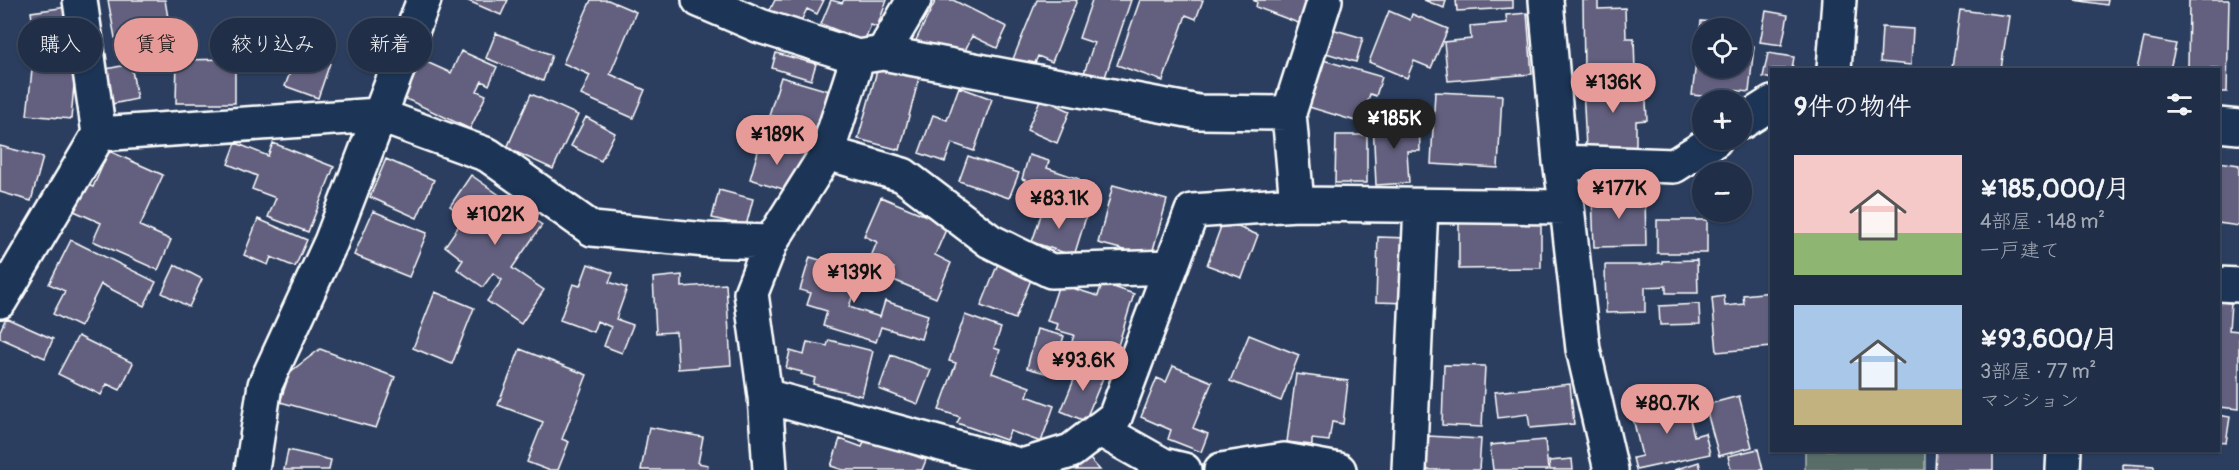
<!DOCTYPE html>
<html lang="ja">
<head>
<meta charset="utf-8">
<style>
  body { margin:0; font-family:Pangolin,"Klee One",sans-serif; background:#2d3a52; color:#f1f3f6; height:100vh; display:flex; flex-direction:column; font-size:22px; white-space:nowrap }
  * { box-sizing:border-box; margin:0 }
  p { font-size:20px; color:#a2a8b4 }
  .icon { flex:none; width:33px; height:33px; fill:none; stroke:currentColor; stroke-width:2; stroke-linecap:round; stroke-linejoin:round }
  .map { position:relative; flex:1; overflow:hidden }
  .panel { position:absolute; left:1770px; top:68px; width:450px; height:384px; display:flex; flex-direction:column; background:#202e47; border-radius:0px; box-shadow:0 2px 4px #0004,0 0 0 2px #3d4a60 }
  .panel>* { flex:none }
  .guide { position:absolute; left:18px; top:18px; width:570px; height:54px; display:flex; gap:12px }
  .controls { position:absolute; left:1692px; top:18px; display:grid; gap:12px }
  .controls a { display:grid; place-items:center; width:60px; height:60px; border-radius:50%; background:#202e47; box-shadow:0 2px 4px #0004,0 0 0 2px #3d4a60; font-size:30px }
  .price { position:absolute; translate:-50% -51px; padding:0 14px; border-radius:21px; background:#e69b98; color:#111; font-size:20px; line-height:39px; filter:drop-shadow(0 2px 3px #0008) }
  .price::after { content:''; position:absolute; left:50%; top:36px; width:18px; height:14px; margin-left:-9px; background:inherit; clip-path:polygon(0 0,100% 0,50% 100%) }
  .price.selected { background:#222; color:#fff }
  ul { padding:0; list-style:none }
  li { display:flex; align-items:center; gap:18px; height:150px; padding:0 24px }
  li span { display:grid; place-items:center; flex:none; width:168px; height:120px; border-radius:0px; color:#555 }
  li>.icon { margin-inline-start:auto }
  span .icon { width:72px; height:72px; fill:#fffc; stroke-width:1 }
  li b { font-size:26px }
  h2 { display:flex; justify-content:space-between; align-items:center; height:72px; padding:0 24px; font-size:26px }
  .chip { padding:0 21px; border-radius:27px; background:#202e47; box-shadow:0 2px 4px #0004,0 0 0 2px #3d4a60; font-size:21px; line-height:54px }
  .chip.selected { background:#e69b98; color:#111 }
  .map>svg:first-child { display:block }
  .green { fill:#596d68; stroke:#acb6b4; stroke-width:1.5 }
  .building { fill:#64607f; stroke:#fff; stroke-width:1.5 }
  .lines { fill:none; stroke-linecap:round; stroke-linejoin:round }
  .minor-casing { stroke:#fff; stroke-width:38 }
  .minor { stroke:#1d3557; stroke-width:33 }
</style>
</head>
<body>
<div class="map">
<svg width="2239" height="470" viewBox="0 0 2239 470">
  <rect width="100%" height="100%" fill="#2b3e5f"/>
  <filter id="ink" filterUnits="userSpaceOnUse"><feTurbulence type="fractalNoise" baseFrequency=".0167" numOctaves="2"/><feDisplacementMap in="SourceGraphic" scale="12" xChannelSelector="R" yChannelSelector="G"/><feConvolveMatrix kernelMatrix="1 2 1 2 8 2 1 2 1" color-interpolation-filters="sRGB"/></filter>
  <g filter="url(#ink)">
    <!-- green -->
    <path class="green" d="M1805 450H1925V470H1805Z"/>
    <!-- building -->
    <path class="building" d="M108 0H165L173 48 140 53 137 34 115 38Z
      M466 0H508L501 15Z
      M591 0H608L636 12 610 74 645 90 633 118 581 95 590 75 563 63Z
      M775 0H824L817 14 807 9 799 25 769 12Z
      M831 0 842 3 844 0H887L877 27 871 25 864 41 821 24Z
      M936 0H953L1007 27 997 48 972 36 961 59 915 42Z
      M1037 0H1077L1052 62 1038 56 1033 68 1013 59Z
      M1092 0H1131L1104 80 1084 73 1094 43 1079 38Z
      M1140 0H1203L1196 19 1186 15 1163 81 1117 65Z
      M1253 0H1311L1301 24 1256 7 1257 2Z
      M1424 0H1446L1444 8Z
      M1456 0H1513V8L1457 11Z
      M1583 0H1598V9L1625 8 1626 38H1634L1635 72 1584 73Z
      M2074 0H2108L2107 5Z
      M2189 0H2229L2227 92H2218V69H2188Z
      M67 7 73 47 37 52 31 12Z
      M1960 10 2009 16 2001 69 1952 68Z
      M1389 11 1410 20 1412 14 1448 29 1431 68 1414 61 1407 78 1369 62Z
      M1766 11 1788 15 1782 45 1760 42Z
      M1527 13 1532 74 1448 81 1444 42 1471 39 1470 26 1507 23 1506 15Z
      M1701 21 1724 23V28H1702V68H1742V44L1754 46 1749 92 1732 90 1731 99 1692 95Z
      M1882 27 1913 29 1911 65 1880 62Z
      M1332 29 1363 38 1356 62 1326 53Z
      M496 33 552 55 543 81 486 58Z
      M2144 38 2176 44 2170 69H2137Z
      M298 51 330 63 318 98 285 86Z
      M461 51 497 67 489 85 482 81 477 91 486 95 470 129 404 98 422 60 451 73Z
      M776 53 816 64 811 80 772 68Z
      M1768 53 1794 57 1792 69H1772V79L1763 77Z
      M235 59V103H176L177 60Z
      M1323 60 1382 77 1376 96 1370 94 1362 123 1309 107Z
      M131 64 137 99 112 104 106 69Z
      M878 67 919 78 900 150 858 139Z
      M32 70 75 73 71 119 27 115Z
      M781 77 829 91 818 129 769 115Z
      M1645 82 1647 120 1636 121V147L1586 149 1583 85Z
      M959 87 992 99 974 151 952 143 945 162 919 153 933 115 947 120Z
      M1435 92 1502 95 1498 168 1431 164Z
      M531 94 578 115 553 169 507 148Z
      M1041 98 1070 111 1057 143 1027 130Z
      M586 117 615 133 601 161 571 146Z
      M1419 120 1420 151H1407L1409 183 1376 185 1373 122Z
      M1336 135H1367V183H1335Z
      M761 141 805 154 793 192 750 179Z
      M236 143 268 156 273 143 334 167 308 232 268 217 276 198 252 189 257 176 228 164Z
      M0 146 43 157 31 201 0 192Z
      M109 151 163 175 140 226 171 240 158 270 93 241 101 223 74 211 85 184 93 187Z
      M1029 155 1049 161 1047 168 1079 179 1072 203 1039 192 1041 186 1022 179Z
      M968 156 1019 173 1009 198 959 181Z
      M386 159 434 180 417 218 370 197Z
      M2218 162 2239 165V226L2218 223Z
      M471 175 542 225 512 268 544 290 521 324 487 301 502 280 493 273 483 287 457 269 463 260 445 246 465 217 450 206Z
      M1113 185 1167 200 1151 257 1098 243Z
      M719 190 753 199 746 226 712 218Z
      M1645 194 1646 246 1594 247 1592 195Z
      M881 197 948 225 935 255 951 263 936 298 889 278 894 268 870 259 877 242 864 236Z
      M1045 203 1086 217 1074 256 1032 242Z
      M373 211 427 233 409 277 354 255Z
      M258 219 307 240 295 267 271 257 268 265 244 255Z
      M1541 220V268L1459 269V221Z
      M1657 220H1707V253H1657Z
      M1223 221 1258 235 1242 278 1207 265Z
      M1378 237 1409 238 1408 303 1376 302Z
      M71 240 156 282 144 306 101 284 80 327 53 314 65 291 49 284Z
      M1001 256 1035 270 1015 319 981 306Z
      M810 257 860 272 849 307 880 317 885 301 928 315 921 339 881 327 876 342 823 326 827 311 807 305 811 293 800 290Z
      M1697 260 1698 293H1666V286L1645 287V312L1606 313 1605 265H1645L1662 263V261Z
      M588 264 613 273 609 282 627 288 616 319 633 325 622 353 604 346 611 327 597 321 593 332 560 320 573 284 580 286Z
      M175 265 202 279 189 307 162 293Z
      M682 275V287L726 284 731 365 678 369 676 332 656 333 653 278Z
      M1102 283 1134 294 1112 365 1076 354 1078 349 1070 348 1074 335 1056 330 1058 324 1047 321 1059 284 1098 296Z
      M435 292 474 308 452 364 413 348Z
      M1772 292V347L1717 352 1712 298 1724 296 1725 306 1744 304 1743 295Z
      M2218 302 2231 303 2229 330 2239 331V409L2218 407Z
      M1699 304 1700 324 1660 325 1659 306Z
      M965 315 1001 328 994 348 1000 350 992 373 1030 387 1027 396 1054 406 1041 442 1010 431 1006 440 957 423 960 417 939 410 956 363 949 361Z
      M6 318 53 339 45 358 0 338V331Z
      M1037 329 1064 336 1059 352 1066 354 1060 377 1027 368Z
      M1249 335 1299 355 1281 401 1230 381Z
      M78 336 133 363 120 390 107 384 101 395 58 374Z
      M829 340 873 351 862 396 813 384 815 378 801 374 802 372 786 368 790 351 804 355 807 342 827 346Z
      M320 349 395 377 376 428 280 402 290 372Z
      M520 349 587 375 562 439 569 442 558 470H548L527 462 543 422 498 405Z
      M891 355 931 370 918 404 879 389Z
      M1081 363 1105 373 1085 421 1061 411Z
      M1444 365 1485 366 1482 427 1442 425Z
      M1173 366 1212 382 1193 428 1208 434 1201 452 1168 439 1171 430 1141 417 1157 378 1166 382Z
      M1296 374 1348 381 1343 424 1332 422 1329 441 1312 439V445L1287 442Z
      M1570 384 1574 424 1530 428 1528 414 1498 418 1495 392Z
      M1739 396 1752 447 1719 456 1705 405Z
      M1685 398 1694 436 1705 433 1710 454 1636 470 1633 458 1642 456 1631 410Z
      M2218 415 2230 417 2226 443 2218 442Z
      M649 427 703 437 698 463 708 465 707 470H641Z
      M1428 436 1481 439 1479 470H1423V468H1427Z
      M866 437 926 460 922 470H843L831 466 840 439 862 447Z
      M1545 440 1548 470H1493L1490 445Z
      M1758 449 1763 470H1731L1728 456Z
      M288 450 331 460 329 470H284Z
      M1936 450H1993V470H1935Z
      M1089 458 1100 470H1076Z
      M1572 459 1573 470H1550L1549 461Z
      M1699 462 1701 470H1674Z
      M2123 464 2154 466V470H2123Z"/>
    <g class="lines">
      <!-- minor casing -->
      <g class="minor-casing">
        <path id="minor" d="M699 0 760 26 858 57
          M1546 0 1560 162 1567 207 1583 349 1611 470
          M883 53 1198 112 1289 113
          M1834 69 1839 0
          M1742 122 1772 103
          M2218 125 2239 127
          M99 134 378 115 488 155 592 229 706 240 771 242
          M827 153 903 175 990 241 1051 271 1171 267
          M1560 162 1674 166 1715 140
          M1297 204 1289 113 1325 0
          M2218 284 2239 285
          M0 301 99 134 80 0
          M765 396 1022 466 1071 451 1115 417 1192 211 1297 204 1567 207
          M1099 429 1163 465 1184 470
          M252 470 265 385 331 242 424 0
          M770 470 765 396 751 293 771 242 827 153 858 57 883 53 914 0
          M1221 470 1284 460 1339 470
          M1409 470 1421 206
          M2063 470 2064 450"/>
      </g>
      <!-- minor -->
      <use href="#minor" class="minor"/>
    </g>
  </g>
</svg>
<div class="controls">
<a><svg class="icon" aria-label="locate" viewBox="0 0 24 24"><circle cx="12" cy="12" r="6"/><path d="M12 2v4M12 18v4M2 12h4M18 12h4"/></svg></a>
<a>+</a>
<a>−</a>
</div>
<b class="price" style="left:1613px;top:114px">¥136K</b>
<b class="price selected" style="left:1394px;top:150px">¥185K</b>
<b class="price" style="left:777px;top:166px">¥189K</b>
<b class="price" style="left:1619px;top:220px">¥177K</b>
<b class="price" style="left:1059px;top:230px">¥83.1K</b>
<b class="price" style="left:495px;top:246px">¥102K</b>
<b class="price" style="left:854px;top:304px">¥139K</b>
<b class="price" style="left:1083px;top:392px">¥93.6K</b>
<b class="price" style="left:1667px;top:435px">¥80.7K</b>
<div class="guide">
<a class="chip">購入</a>
<a class="chip selected">賃貸</a>
<a class="chip">絞り込み</a>
<a class="chip">新着</a>
</div>
<section class="panel">
<h2>9件の物件<svg class="icon" aria-label="filters" viewBox="0 0 24 24"><path d="M4 7h16M4 17h16"/><circle cx="9" cy="7" r="2"/><circle cx="15" cy="17" r="2"/></svg></h2>
<ul>
<li><span style="background:linear-gradient(#f6c9c9 65%,#8fb573 0)"><svg class="icon" aria-label="home" viewBox="0 0 24 24"><path d="M3 11l9-7 9 7M6 9v11h12V9"/></svg></span><div><b>¥185,000/月</b><p>4部屋 · 148 m²</p><p>一戸建て</p></div></li>
<li><span style="background:linear-gradient(#a9c7e8 70%,#c2b280 0)"><svg class="icon" aria-label="home" viewBox="0 0 24 24"><path d="M3 11l9-7 9 7M6 9v11h12V9"/></svg></span><div><b>¥93,600/月</b><p>3部屋 · 77 m²</p><p>マンション</p></div></li>
</ul>
</section>
</div>
</body>
</html>
